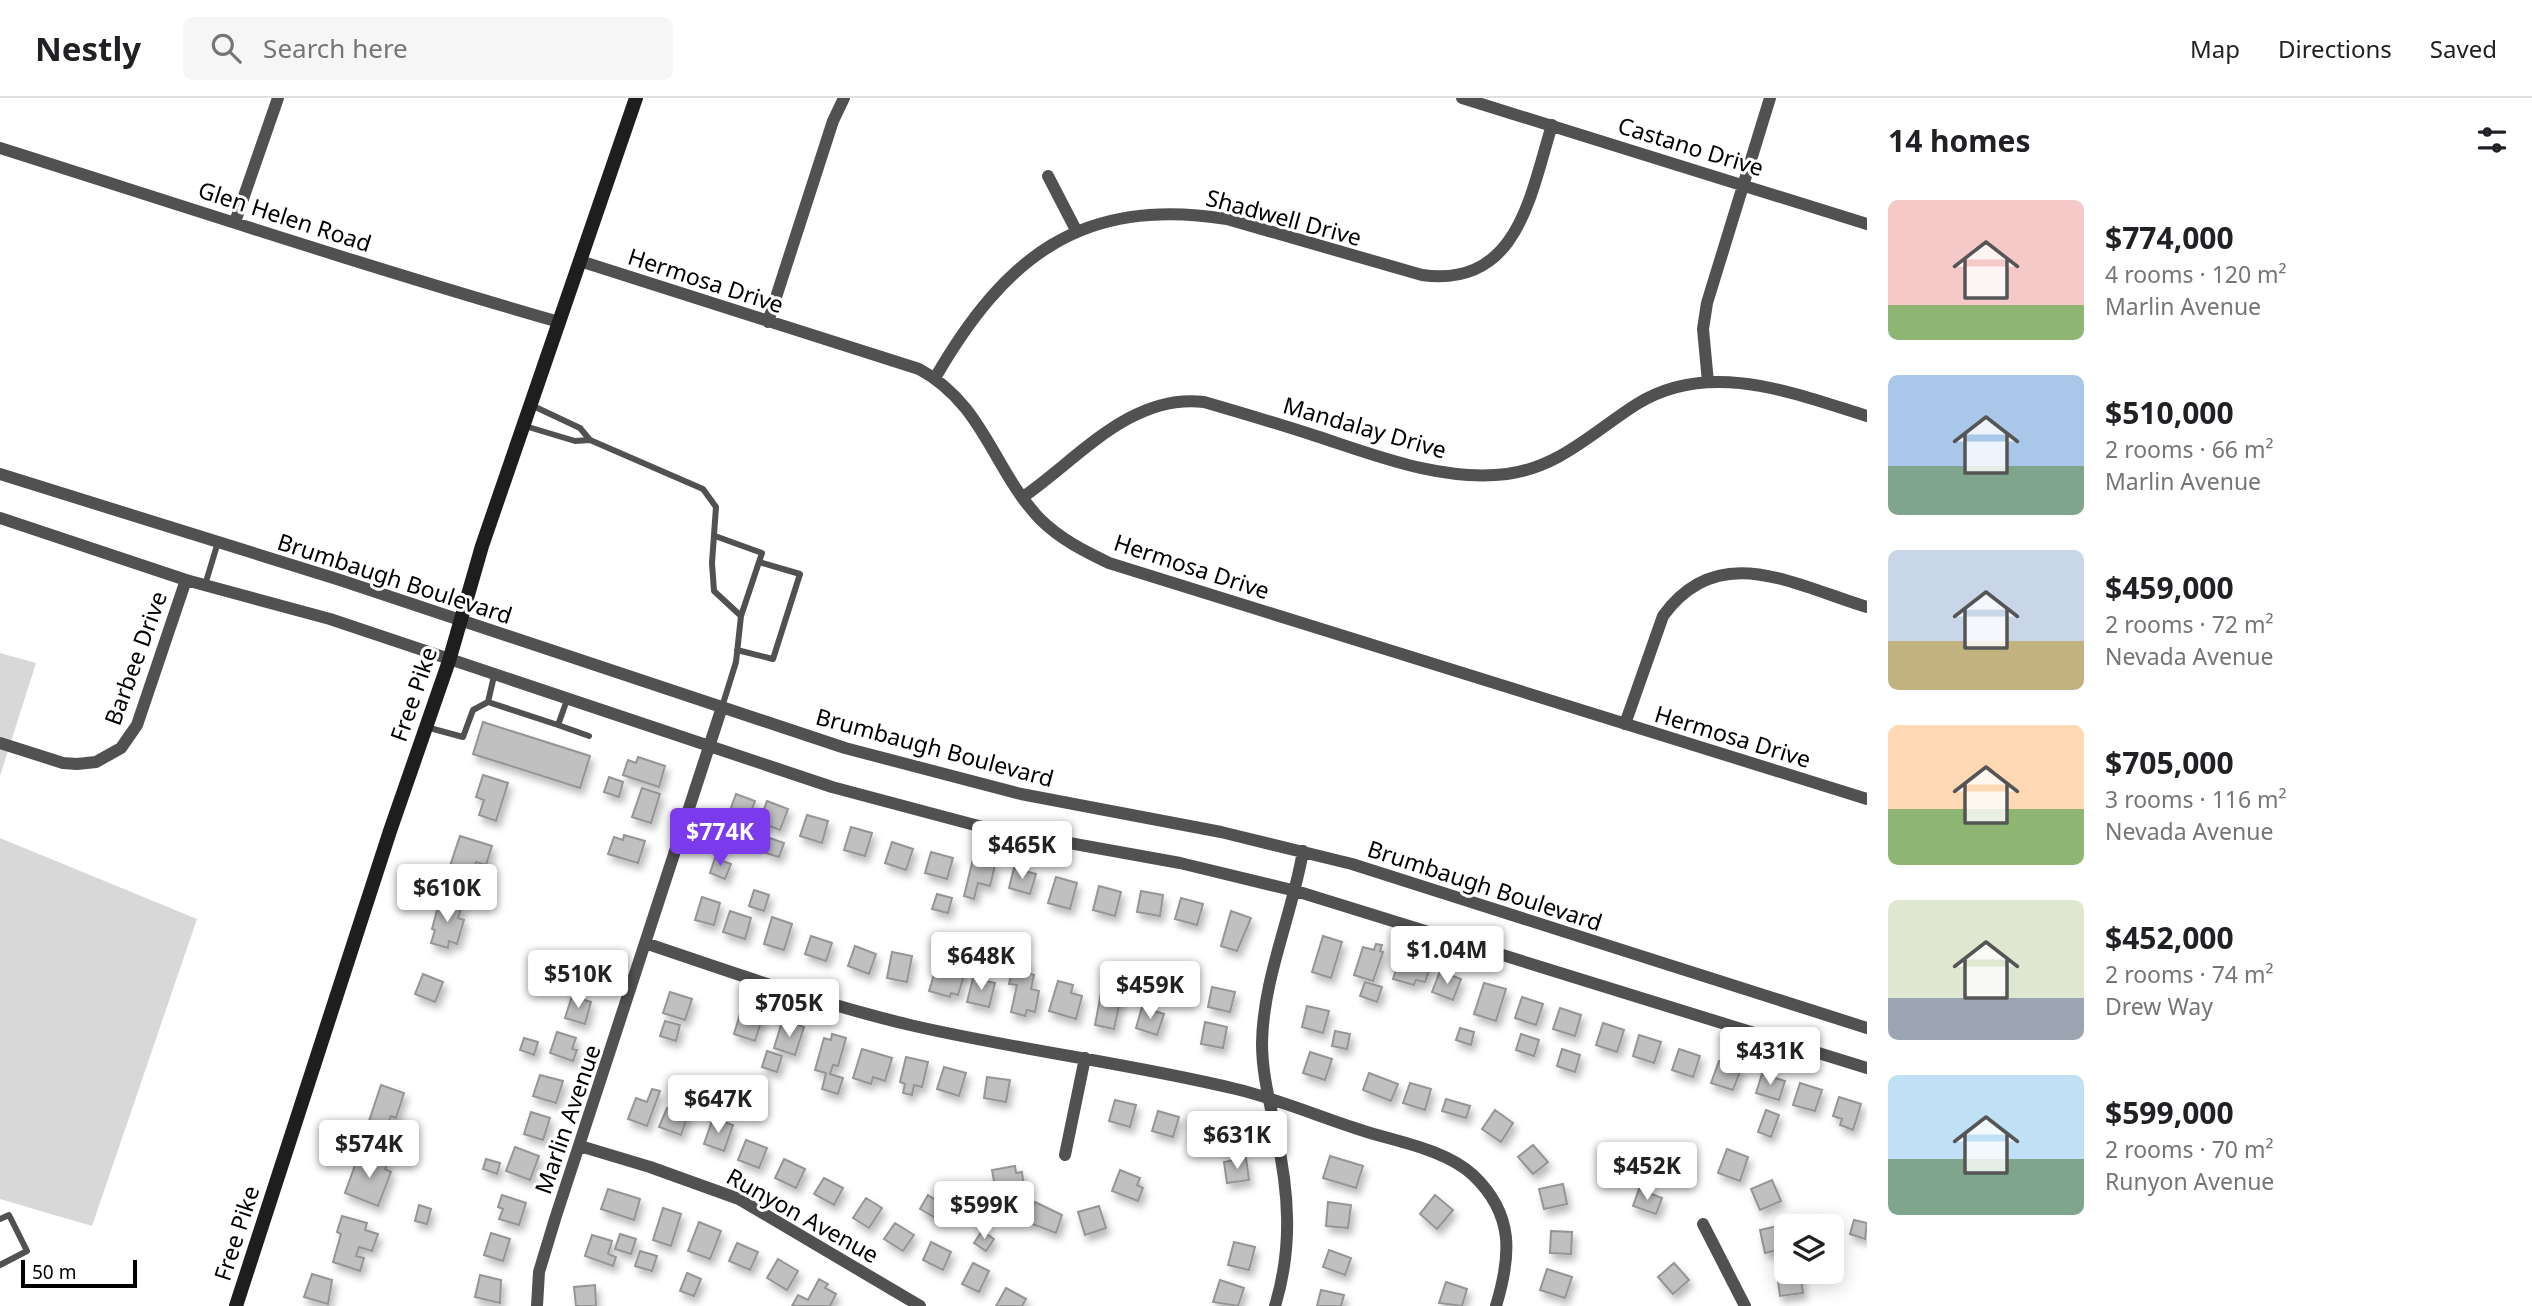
<!DOCTYPE html>
<html lang="en">
<head>
<meta charset="utf-8">
<style>
  body { margin:0; font-family:"Noto Sans",sans-serif; background:#f6f6f6; color:#202124; height:100vh; display:flex; flex-direction:column; font-size:26px; white-space:nowrap }
  * { box-sizing:border-box; margin:0 }
  p { font-size:23px; color:#757577 }
  .icon { flex:none; width:38px; height:38px; fill:none; stroke:currentColor; stroke-width:2; stroke-linecap:round; stroke-linejoin:round }
  .map { position:relative; flex:1; overflow:hidden }
  .side { display:flex; flex-direction:column; background:#fff; width:665px }
  .side>* { flex:none }
  .controls { position:absolute; left:1774px; top:1116px; display:grid; gap:14px }
  .controls a { display:grid; place-items:center; width:70px; height:70px; border-radius:10px; background:#fff; box-shadow:0 4px 18px #0003; font-size:35px }
  .scale { position:absolute; left:21px; bottom:18px; width:116px; box-sizing:border-box; padding-left:7px; border:4px solid #000; border-top:0; font-size:19px; line-height:24px; white-space:nowrap; color:#000; -webkit-text-stroke:5px #fff; paint-order:stroke }
  .price { position:absolute; translate:-50% -60px; padding:0 16px; border-radius:7px; background:#fff; color:#222; font-size:23px; line-height:46px; filter:drop-shadow(0 2px 4px #0008) }
  .price::after { content:''; position:absolute; left:50%; top:42px; width:21px; height:16px; margin-left:-10px; background:inherit; clip-path:polygon(0 0,100% 0,50% 100%) }
  .price.selected { background:#7c3aed; color:#fff }
  ul { padding:0; list-style:none }
  li { display:flex; align-items:center; gap:21px; height:175px; padding:0 21px }
  li span { display:grid; place-items:center; flex:none; width:196px; height:140px; border-radius:10px; color:#555 }
  li>.icon { margin-inline-start:auto }
  span .icon { width:84px; height:84px; fill:#fffc; stroke-width:1 }
  li b { font-size:30px }
  h2 { display:flex; justify-content:space-between; align-items:center; height:84px; padding:0 21px; font-size:30px }
  header { display:flex; align-items:center; gap:42px; box-sizing:border-box; height:98px; padding:0 35px; background:#fff; border-bottom:2px solid #e0e0e0 }
  header strong { font-size:33px }
  nav { display:flex; gap:38px; margin-inline-start:auto; font-size:24px }
  .search { width:490px; height:63px; background:#f6f6f6; display:flex; align-items:center; gap:18px; box-sizing:border-box; padding:0 24px; border-radius:10px; color:#757577; font-size:26px }
  main { display:flex; flex:1; min-height:0 }
  .map>svg:first-child { display:block }
  .green { fill:#d8d8d8 }
  .building { fill:#c0c0c0; stroke:#959595; stroke-width:2; filter:url(#shadow) }
  .lines { fill:none; stroke-linecap:round; stroke-linejoin:round }
  .lane { stroke:#515151; stroke-width:6 }
  .street { stroke:#515151; stroke-width:12 }
  .secondary { stroke:#1e1e1e; stroke-width:14 }
  .labels { text-anchor:middle; dominant-baseline:central; stroke-width:6; stroke-linejoin:round; paint-order:stroke }
  .street-label { font-size:23px; fill:#000; stroke:#fff }
</style>
</head>
<body>
<header>
<strong>Nestly</strong>
<div class="search"><svg class="icon" aria-label="search" viewBox="0 0 24 24"><circle cx="10" cy="10" r="6"/><path d="M15 15l6 6"/></svg>Search here</div>
<nav><a>Map</a><a>Directions</a><a>Saved</a></nav>
</header>
<main>
<div class="map">
<svg width="1867" height="1208" viewBox="0 0 1867 1208">
  <defs>
    <filter id="shadow"><feDropShadow dx="3.5" dy="6" stdDeviation="3.5" flood-color="#0004"/></filter>
  </defs>
  <rect width="100%" height="100%" fill="#fff"/>
  <!-- green -->
  <path class="green" d="M0 555 36 565 0 678Z
    M0 740 197 821 92 1128 0 1101Z"/>
  <!-- building -->
  <path class="building" d="M483 624 590 658 580 690 473 656Z
    M638 659 665 668 659 689 623 677 628 662 636 665Z
    M483 677 508 685 496 723 479 717 484 702 476 699Z
    M609 679 623 684 619 699 604 694Z
    M642 690 660 696 651 725 632 719Z
    M736 696 755 703 747 724 728 718Z
    M767 703 788 711 780 732 759 724Z
    M807 717 828 723 822 745 800 738Z
    M851 729 872 735 865 758 844 752Z
    M624 737 645 743 638 765 608 756 614 739 623 742Z
    M460 738 492 748 486 767 476 764 468 787 446 780Z
    M770 740 784 745 779 759 766 755Z
    M892 744 913 751 906 772 885 765Z
    M931 754 953 760 947 781 925 775Z
    M715 760 731 766 725 781 710 775Z
    M973 761 995 767 990 788 978 785 974 801 964 798Z
    M1014 770 1036 776 1030 796 1009 790Z
    M1056 779 1077 785 1070 811 1048 805Z
    M1099 788 1121 794 1115 818 1093 812Z
    M754 792 769 797 764 813 749 808Z
    M1141 793 1163 797 1160 818 1137 814Z
    M937 796 952 800 948 815 932 811Z
    M702 799 720 805 714 827 695 822Z
    M1181 800 1203 806 1197 827 1175 821Z
    M440 801 462 808 458 820 464 822 457 846 449 843 448 850 431 845 435 832 432 831Z
    M730 813 751 820 745 841 723 834Z
    M1231 813 1251 820 1237 853 1221 848Z
    M772 819 792 826 784 852 764 846Z
    M811 838 832 845 826 863 805 856Z
    M1323 838 1342 844 1331 880 1312 874Z
    M1376 846 1382 847 1380 853 1383 854 1373 883 1354 877 1363 849 1374 852Z
    M855 848 876 856 869 876 848 868Z
    M892 854 912 858 907 884 887 880Z
    M577 856 605 866 597 887 569 877Z
    M1400 860 1430 870 1425 884 1416 882 1414 887 1393 881Z
    M1015 862 1029 865 1027 875 1034 877 1031 891 1039 893 1035 914 1027 912 1025 918 1011 914 1017 887 1009 886Z
    M938 863 966 871 958 897 951 895 950 899 929 893Z
    M1440 873 1461 881 1453 902 1432 894Z
    M423 876 443 884 435 904 415 896Z
    M973 880 995 885 989 909 967 904Z
    M1058 883 1073 887 1071 895 1082 898 1076 921 1049 913Z
    M1365 884 1382 889 1377 904 1360 898Z
    M1484 885 1506 891 1496 923 1474 916Z
    M1212 889 1235 894 1230 914 1208 909Z
    M1102 890 1122 894 1114 931 1095 927Z
    M670 894 692 901 685 922 663 915Z
    M572 898 591 904 585 926 565 920Z
    M1522 899 1543 906 1536 927 1515 920Z
    M1307 908 1329 913 1323 935 1302 929Z
    M1142 909 1164 916 1157 937 1136 930Z
    M1560 910 1581 917 1575 938 1553 931Z
    M754 915 763 918 755 943 734 936 740 916 753 920Z
    M665 923 680 927 676 943 660 938Z
    M1205 924 1227 929 1223 950 1201 946Z
    M793 925 804 929 795 957 774 950 781 927 792 930Z
    M1603 925 1624 932 1617 954 1596 947Z
    M1460 930 1474 934 1471 947 1456 942Z
    M1335 933 1350 936 1347 951 1332 948Z
    M557 934 576 940 572 951 577 952 573 963 550 955Z
    M832 936 846 940 838 968 833 967 830 976 843 980 838 996 822 991 826 975 815 972 824 940 831 942Z
    M1521 936 1539 942 1534 958 1516 952Z
    M1639 937 1661 944 1654 965 1633 958Z
    M524 940 538 944 534 957 520 952Z
    M862 951 892 960 885 983 873 979 871 986 853 980Z
    M1562 951 1580 957 1575 974 1557 968Z
    M1679 951 1700 958 1693 979 1672 972Z
    M767 953 782 958 777 974 762 969Z
    M1310 954 1332 961 1325 982 1303 975Z
    M906 959 928 964 922 989 914 987 912 997 903 995 905 986 900 984Z
    M1719 963 1741 971 1733 992 1711 985Z
    M944 969 966 975 959 998 937 991Z
    M1369 975 1398 986 1391 1003 1363 992Z
    M1762 976 1785 983 1779 1002 1756 995Z
    M540 977 563 983 556 1005 533 998Z
    M987 979 1010 982 1006 1004 984 1000Z
    M1410 985 1431 991 1425 1012 1403 1005Z
    M1800 985 1822 992 1815 1013 1793 1007Z
    M381 987 404 995 396 1020 391 1018 386 1031 368 1026Z
    M652 991 660 993 647 1028 628 1021 636 1000 647 1004Z
    M1839 999 1861 1006 1853 1032 1840 1027 1842 1021 1833 1018Z
    M1446 1001 1470 1008 1466 1020 1442 1013Z
    M1115 1002 1136 1007 1130 1029 1109 1023Z
    M678 1007 690 1011 681 1037 659 1029 667 1010 676 1013Z
    M1495 1012 1513 1025 1501 1044 1482 1031Z
    M1766 1012 1779 1017 1771 1039 1758 1034Z
    M1158 1013 1179 1019 1173 1039 1152 1033Z
    M531 1014 550 1020 543 1042 524 1036Z
    M713 1020 733 1027 724 1053 704 1046Z
    M1216 1023 1236 1031 1228 1052 1208 1045Z
    M746 1042 767 1050 759 1070 738 1062Z
    M1533 1047 1548 1064 1533 1076 1518 1059Z
    M515 1049 539 1058 530 1082 506 1073Z
    M1727 1051 1748 1059 1740 1083 1718 1075Z
    M1670 1057 1691 1064 1686 1079 1665 1072Z
    M1330 1058 1363 1068 1356 1090 1323 1080Z
    M358 1059 374 1064 376 1060 388 1064 385 1071 391 1074 378 1108 345 1095Z
    M1246 1060 1249 1082 1227 1085 1224 1064Z
    M486 1061 500 1065 497 1076 483 1071Z
    M784 1061 805 1071 796 1090 775 1080Z
    M1015 1068 1016 1075 1022 1074 1024 1090 996 1094 992 1072Z
    M1120 1072 1140 1080 1137 1087 1143 1090 1138 1103 1112 1093Z
    M824 1080 843 1090 834 1107 814 1096Z
    M1772 1082 1781 1103 1760 1112 1751 1091Z
    M1563 1086 1567 1106 1544 1111 1539 1091Z
    M608 1091 640 1101 634 1122 601 1111Z
    M1639 1091 1662 1100 1656 1116 1633 1108Z
    M502 1097 526 1105 519 1127 499 1121 503 1111 498 1109Z
    M928 1097 942 1106 934 1119 920 1111Z
    M1435 1097 1453 1112 1437 1131 1420 1116Z
    M866 1100 882 1110 869 1130 853 1120Z
    M1035 1104 1062 1117 1056 1135 1027 1124Z
    M1328 1104 1351 1107 1348 1130 1326 1128Z
    M419 1107 431 1111 427 1126 415 1123Z
    M1099 1108 1106 1130 1085 1137 1078 1114Z
    M663 1110 681 1116 671 1148 653 1142Z
    M342 1118 367 1125 365 1132 378 1136 372 1153 359 1149 356 1158 364 1160 360 1173 333 1164 341 1136 337 1134Z
    M1854 1122 1867 1125 1865 1141 1850 1136Z
    M699 1124 721 1133 710 1161 688 1153Z
    M895 1125 914 1137 903 1153 884 1141Z
    M1782 1127 1786 1150 1765 1155 1760 1132Z
    M982 1133 994 1141 986 1153 974 1145Z
    M1551 1133 1572 1134 1571 1156 1550 1155Z
    M491 1135 510 1141 503 1163 484 1157Z
    M620 1136 636 1141 631 1156 615 1151Z
    M592 1137 612 1143 608 1156 616 1159 613 1168 585 1158Z
    M931 1144 951 1154 943 1172 923 1162Z
    M1234 1144 1255 1149 1249 1172 1228 1167Z
    M737 1145 758 1154 750 1172 729 1163Z
    M1329 1152 1351 1160 1345 1177 1323 1169Z
    M640 1153 657 1158 652 1173 635 1168Z
    M778 1161 798 1173 787 1192 767 1180Z
    M973 1165 989 1173 979 1194 962 1186Z
    M1674 1165 1689 1182 1673 1196 1658 1179Z
    M1547 1171 1572 1179 1565 1200 1540 1192Z
    M1800 1174 1803 1195 1780 1198 1777 1176Z
    M687 1175 701 1181 694 1198 680 1193Z
    M312 1176 332 1182 328 1206 304 1199Z
    M480 1177 501 1182 500 1205 475 1199Z
    M819 1181 828 1186 825 1190 836 1196 830 1208H792L798 1197 808 1202Z
    M1220 1182 1244 1190 1238 1208 1213 1204Z
    M1446 1184 1467 1191 1462 1208 1439 1205Z
    M595 1187 596 1208H576L574 1189Z
    M1006 1190 1026 1201 1022 1208H996Z
    M1321 1192 1344 1197 1341 1208H1317Z"/>
  <g class="lines">
    <!-- lane -->
    <path class="lane" d="M525 328 575 343 590 342 580 330 531 307
      M590 342 703 391 716 409 712 465 714 493 741 518 736 564 722 609
      M715 438 762 455 741 518
      M205 487 218 444
      M737 552 773 561 800 476 759 464
      M494 578 488 604 558 627 567 602
      M558 627 589 638
      M426 629 463 639 473 612 488 604
      M0 1121 9 1117 27 1153 0 1167"/>
    <!-- street -->
    <path class="street" d="M1462 0 1867 126
      M0 50C186 109 371 170 559 224
      M1048 78 1077 134
      M235 124 278 0
      M580 163 919 271C984 306 993 372 1040 421 1060 441 1084 453 1109 465L1867 701
      M768 224 833 23 844 0
      M935 280C1005 159 1081 98 1227 121L1422 177C1518 190 1530 98 1552 27
      M1708 284 1703 231 1707 205 1770 0
      M0 376 340 482 845 650 1021 696 1221 734 1352 766 1867 930
      M1023 399C1078 361 1131 295 1204 304 1242 315 1279 326 1316 338 1377 358 1442 384 1507 376 1560 369 1594 333 1637 306 1709 261 1793 295 1867 318
      M0 420 186 482 330 521 832 689 986 730 1180 765 1296 793 1867 970
      M1625 626 1663 518C1718 441 1794 487 1867 509
      M0 645 63 665 77 666 96 664 121 650 137 627 186 482
      M648 846C734 875 821 906 910 927 1018 952 1128 965 1236 991 1278 1001 1320 1019 1361 1032 1397 1044 1445 1051 1473 1077 1515 1117 1511 1158 1496 1208
      M580 1048 650 1069 739 1101 920 1208
      M1065 1057 1085 960
      M1703 1126 1745 1208
      M537 1208 539 1174 555 1121 722 609
      M1275 1208C1293 1149 1289 1094 1276 1035 1270 1005 1262 976 1262 945 1263 880 1292 818 1303 753"/>
    <!-- secondary -->
    <path class="secondary" d="M236 1208 390 733 449 563 482 448 636 0"/>
  </g>
  <g class="labels">
    <!-- street labels -->
    <g class="street-label">
      <text transform="translate(1691 48) rotate(17)">Castano Drive</text>
      <text transform="translate(285 118) rotate(18)">Glen Helen Road</text>
      <text transform="translate(1284 119) rotate(15)">Shadwell Drive</text>
      <text transform="translate(706 182) rotate(18)">Hermosa Drive</text>
      <text transform="translate(1365 329) rotate(16)">Mandalay Drive</text>
      <text transform="translate(1192 468) rotate(18)">Hermosa Drive</text>
      <text transform="translate(395 480) rotate(18)">Brumbaugh Boulevard</text>
      <text transform="translate(135 560) rotate(-70)">Barbee Drive</text>
      <text transform="translate(413 596) rotate(-71)">Free Pike</text>
      <text transform="translate(1733 638) rotate(17)">Hermosa Drive</text>
      <text transform="translate(935 649) rotate(15)">Brumbaugh Boulevard</text>
      <text transform="translate(1485 787) rotate(18)">Brumbaugh Boulevard</text>
      <text transform="translate(567 1021) rotate(-71)">Marlin Avenue</text>
      <text transform="translate(803 1117) rotate(29)">Runyon Avenue</text>
      <text transform="translate(236 1135) rotate(-72)">Free Pike</text>
    </g>
  </g>
</svg>
<div class="controls">
<a><svg class="icon" aria-label="layers" viewBox="0 0 24 24"><path d="M12 4l9 5-9 5-9-5zM3 14l9 5 9-5"/></svg></a>
</div>
<div class="scale">50 m</div>
<b class="price selected" style="left:720px;top:770px">$774K</b>
<b class="price" style="left:1022px;top:783px">$465K</b>
<b class="price" style="left:447px;top:826px">$610K</b>
<b class="price" style="left:1447px;top:888px">$1.04M</b>
<b class="price" style="left:981px;top:894px">$648K</b>
<b class="price" style="left:578px;top:912px">$510K</b>
<b class="price" style="left:1150px;top:923px">$459K</b>
<b class="price" style="left:789px;top:941px">$705K</b>
<b class="price" style="left:1770px;top:989px">$431K</b>
<b class="price" style="left:718px;top:1037px">$647K</b>
<b class="price" style="left:1237px;top:1073px">$631K</b>
<b class="price" style="left:369px;top:1082px">$574K</b>
<b class="price" style="left:1647px;top:1104px">$452K</b>
<b class="price" style="left:984px;top:1143px">$599K</b>
</div>
<section class="side">
<h2>14 homes<svg class="icon" aria-label="filters" viewBox="0 0 24 24"><path d="M4 7h16M4 17h16"/><circle cx="9" cy="7" r="2"/><circle cx="15" cy="17" r="2"/></svg></h2>
<ul>
<li><span style="background:linear-gradient(#f6c9c9 75%,#8fb573 0)"><svg class="icon" aria-label="home" viewBox="0 0 24 24"><path d="M3 11l9-7 9 7M6 9v11h12V9"/></svg></span><div><b>$774,000</b><p>4 rooms · 120 m²</p><p>Marlin Avenue</p></div></li>
<li><span style="background:linear-gradient(#a9c7e8 65%,#7fa58c 0)"><svg class="icon" aria-label="home" viewBox="0 0 24 24"><path d="M3 11l9-7 9 7M6 9v11h12V9"/></svg></span><div><b>$510,000</b><p>2 rooms · 66 m²</p><p>Marlin Avenue</p></div></li>
<li><span style="background:linear-gradient(#c9d6e8 65%,#c2b280 0)"><svg class="icon" aria-label="home" viewBox="0 0 24 24"><path d="M3 11l9-7 9 7M6 9v11h12V9"/></svg></span><div><b>$459,000</b><p>2 rooms · 72 m²</p><p>Nevada Avenue</p></div></li>
<li><span style="background:linear-gradient(#ffd9b3 60%,#8fb573 0)"><svg class="icon" aria-label="home" viewBox="0 0 24 24"><path d="M3 11l9-7 9 7M6 9v11h12V9"/></svg></span><div><b>$705,000</b><p>3 rooms · 116 m²</p><p>Nevada Avenue</p></div></li>
<li><span style="background:linear-gradient(#dfe7d0 70%,#9aa5b1 0)"><svg class="icon" aria-label="home" viewBox="0 0 24 24"><path d="M3 11l9-7 9 7M6 9v11h12V9"/></svg></span><div><b>$452,000</b><p>2 rooms · 74 m²</p><p>Drew Way</p></div></li>
<li><span style="background:linear-gradient(#bfe0f5 60%,#7fa58c 0)"><svg class="icon" aria-label="home" viewBox="0 0 24 24"><path d="M3 11l9-7 9 7M6 9v11h12V9"/></svg></span><div><b>$599,000</b><p>2 rooms · 70 m²</p><p>Runyon Avenue</p></div></li>
</ul>
</section>
</main>
</body>
</html>
